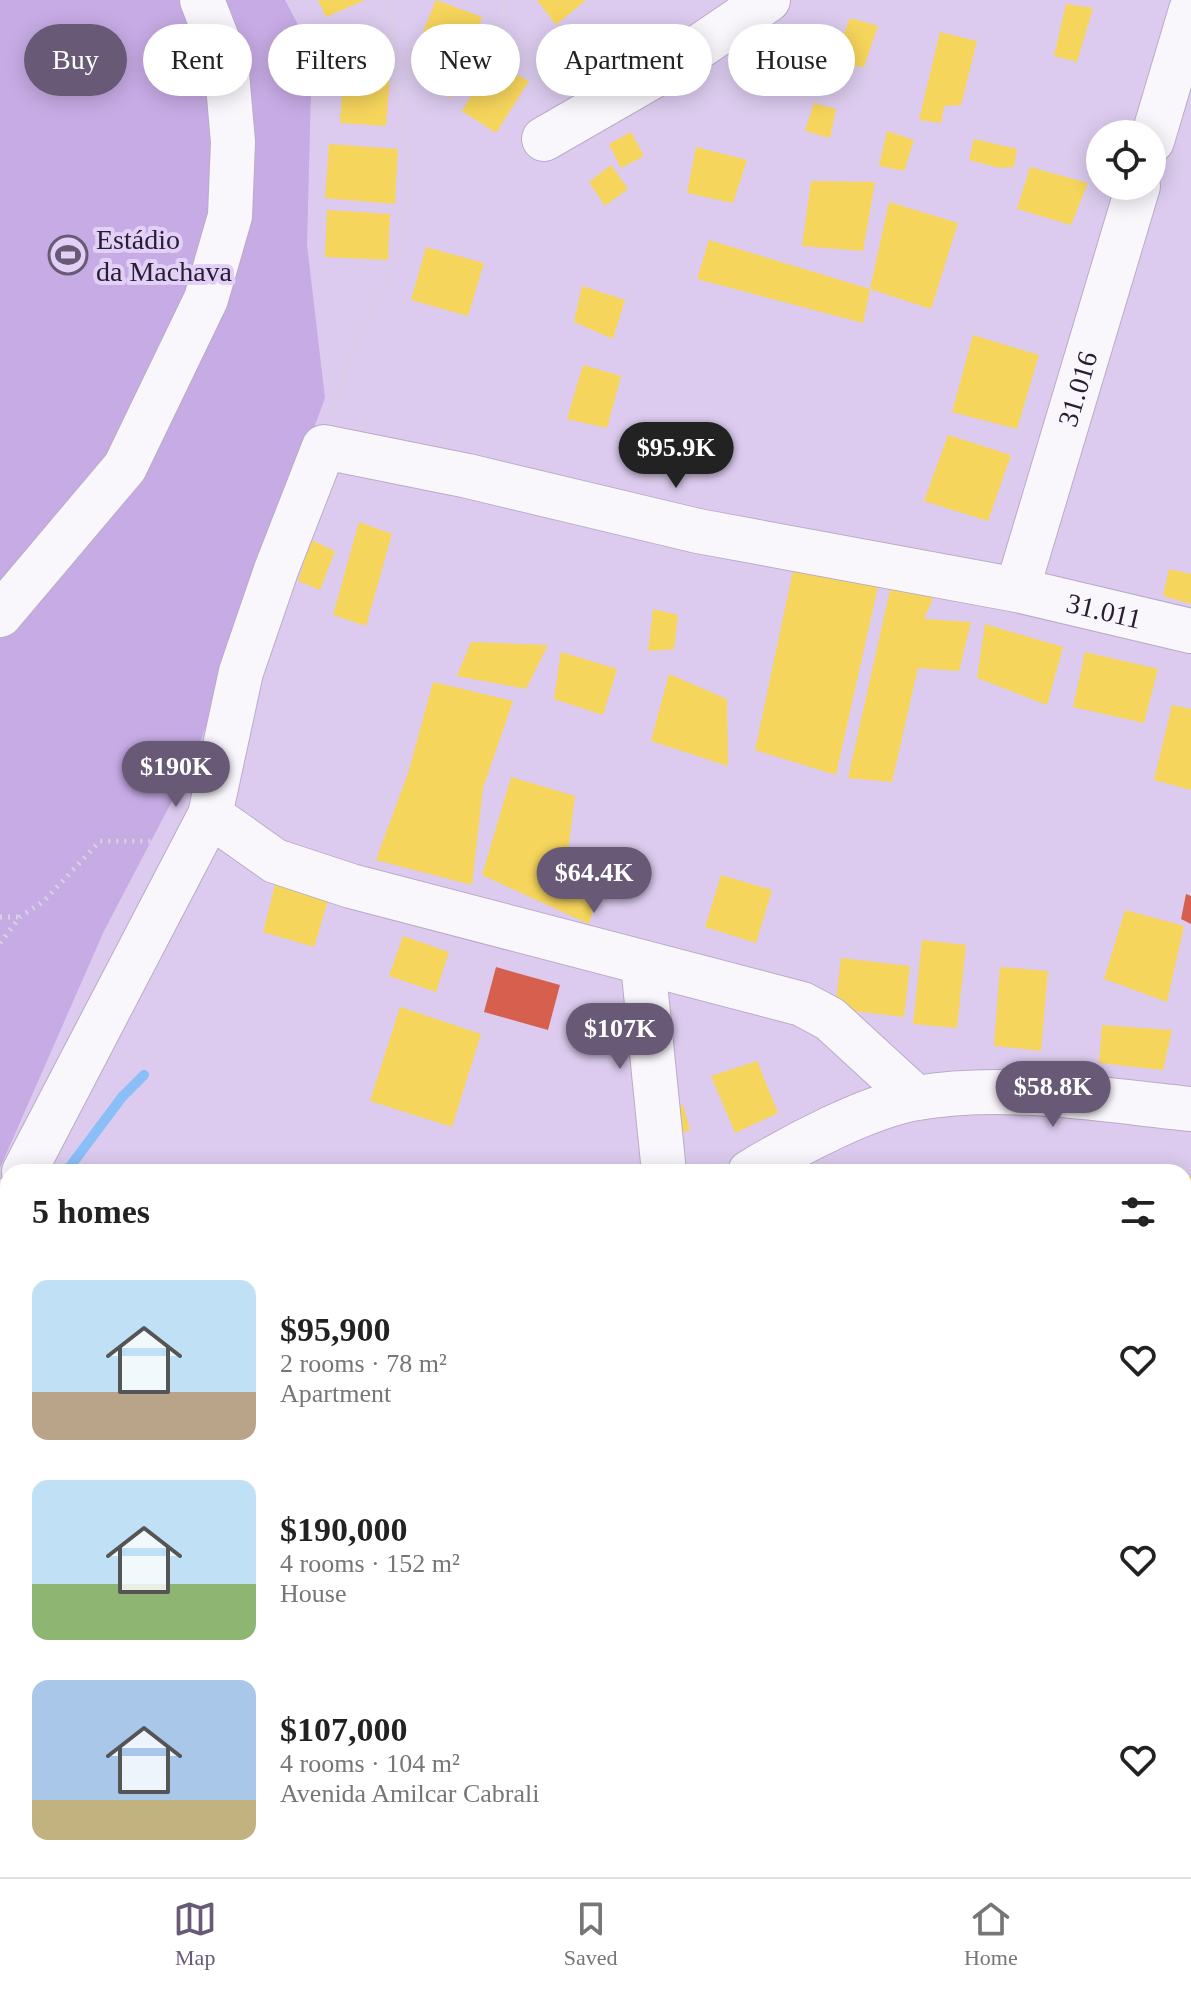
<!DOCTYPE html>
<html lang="en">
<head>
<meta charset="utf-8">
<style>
  body { margin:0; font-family:"Times New Roman",serif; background:#f6f6f6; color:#222; height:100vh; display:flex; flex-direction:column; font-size:30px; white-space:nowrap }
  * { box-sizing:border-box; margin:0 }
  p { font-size:26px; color:#767676 }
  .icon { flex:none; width:44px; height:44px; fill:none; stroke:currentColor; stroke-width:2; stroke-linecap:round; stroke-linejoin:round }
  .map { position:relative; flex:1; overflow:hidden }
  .sheet { position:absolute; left:0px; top:1164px; width:1192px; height:714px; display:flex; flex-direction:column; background:#fff; border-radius:24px 24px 0 0; box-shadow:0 4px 20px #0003 }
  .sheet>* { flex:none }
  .banner { position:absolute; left:24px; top:24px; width:1144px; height:72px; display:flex; gap:16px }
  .fabs { position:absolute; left:1086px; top:120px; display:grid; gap:16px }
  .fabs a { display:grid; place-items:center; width:80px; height:80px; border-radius:50%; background:#fff; box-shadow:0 4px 20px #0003; font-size:40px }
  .price { position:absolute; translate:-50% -68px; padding:0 18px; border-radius:28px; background:#685a76; color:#fff; font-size:26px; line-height:52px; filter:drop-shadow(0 2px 4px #0008) }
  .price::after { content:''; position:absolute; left:50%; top:48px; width:24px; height:18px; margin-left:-12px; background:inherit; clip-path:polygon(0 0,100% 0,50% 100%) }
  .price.current { background:#222; color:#fff }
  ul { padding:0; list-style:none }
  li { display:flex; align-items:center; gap:24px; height:200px; padding:0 32px }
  li span { display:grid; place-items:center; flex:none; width:224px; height:160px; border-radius:16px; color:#555 }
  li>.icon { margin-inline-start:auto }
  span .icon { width:96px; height:96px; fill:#fffc; stroke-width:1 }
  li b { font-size:34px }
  h2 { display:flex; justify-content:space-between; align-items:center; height:96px; padding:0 32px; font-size:34px }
  .tag { padding:0 28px; border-radius:36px; background:#fff; box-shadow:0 4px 20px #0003; font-size:28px; line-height:72px }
  .tag.current { background:#685a76; color:#fff }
  .dock { display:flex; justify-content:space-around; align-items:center; height:112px; border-top:2px solid #e0e0e0; background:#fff; font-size:22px; color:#767676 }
  .dock a { display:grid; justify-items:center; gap:4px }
  .dock .current { color:#685a76 }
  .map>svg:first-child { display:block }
  .green { fill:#c7abe5 }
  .homes { fill:#f6d55c }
  .shops { fill:#d6604d }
  .offices { fill:#9970ab }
  .industry { fill:#8c8c6e }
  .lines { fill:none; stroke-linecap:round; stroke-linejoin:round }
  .stream { stroke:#8abef7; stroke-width:10 }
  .minor-casing { stroke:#b9acc7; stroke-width:46 }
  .path { stroke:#d8d3dd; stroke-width:5; stroke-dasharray:2 6; stroke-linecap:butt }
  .minor { stroke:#faf7fc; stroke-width:44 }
  .labels { text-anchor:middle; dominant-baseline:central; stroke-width:8; stroke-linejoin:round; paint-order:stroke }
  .poi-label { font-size:28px; fill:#291d35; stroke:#e2d0f7; text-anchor:start }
  .street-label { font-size:28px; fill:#291d35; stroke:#e2d0f7 }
</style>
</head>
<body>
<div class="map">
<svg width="1191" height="1877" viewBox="0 0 1191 1877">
  <rect width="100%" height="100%" fill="#dccbee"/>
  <!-- green -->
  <path class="green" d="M0 0H285L312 51 307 245 325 398 194 759 104 931 0 1168Z"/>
  <!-- homes -->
  <path class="homes" d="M318 0H365L326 17Z
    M436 0 482 17 471 54 450 98 418 77 437 39 423 32Z
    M537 0H586L556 25Z
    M1066 4 1093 8 1077 62 1054 56Z
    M850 18 878 26 864 67 823 62 826 34H844Z
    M940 32 977 41 961 105 944 106 941 123 919 120Z
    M491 61 529 81 496 133 462 111Z
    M343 76 390 77 386 126 340 123Z
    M814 103 836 109 830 138 805 131Z
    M887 131 914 140 904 171 879 166Z
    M631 132 644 156 621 168 609 144Z
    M974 139 1017 149 1014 167 1000 168 969 160Z
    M329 144 398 149 395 204 325 198Z
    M696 147 747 160 733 203 687 193Z
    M611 165 628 189 605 206 589 182Z
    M1030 167 1088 183 1071 225 1017 209Z
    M811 181 875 182 863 251 802 246Z
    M889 202 958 223 931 309 870 289Z
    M327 210 390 214 388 260 325 257Z
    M709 240 870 289 863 323 697 279Z
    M426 247 484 263 468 316 411 300Z
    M582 286 625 300 613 339 574 322Z
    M973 335 1039 355 1017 429 952 412Z
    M583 365 621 376 607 428 567 419Z
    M948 435 1011 455 988 521 924 501Z
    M359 522 392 534 366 626 333 615Z
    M311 540 335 551 320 590 298 581Z
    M794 566 879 582 836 775 755 750Z
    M1169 569 1191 574V604L1163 596Z
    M892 581 937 589 924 619 971 622 959 671 918 668 892 782 848 778Z
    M653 609 678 615 674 649 648 651Z
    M985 624 1063 647 1047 705 977 678Z
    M471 642 548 645 526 689 457 676Z
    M561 652 617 669 603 715 554 699Z
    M1085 652 1158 669 1144 723 1073 707Z
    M669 674 727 699 728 766 651 741Z
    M433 682 513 701 483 788 472 885 376 860 409 770Z
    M1172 705 1191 709V790L1154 780Z
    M511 777 575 796 564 883 598 891 589 924 482 875Z
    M721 875 772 890 756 943 705 927Z
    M275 885 328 901 314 947 263 932Z
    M1125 910 1184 926 1167 1002 1104 979Z
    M403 936 449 952 436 992 389 976Z
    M922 940 966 945 957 1028 913 1024Z
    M841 958 910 966 904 1017 835 1009Z
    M1000 967 1048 971 1041 1051 994 1046Z
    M400 1007 481 1034 452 1127 370 1101Z
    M1102 1025 1172 1030 1163 1070 1099 1063Z
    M757 1061 778 1113 735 1133 711 1076Z
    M683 1105 690 1130 672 1137 665 1108Z
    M1184 1176 1191 1177V1287L1184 1286Z
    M0 1228 8 1234V1289L0 1284Z
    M1184 1339 1191 1340V1366L1184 1364Z
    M1184 1691 1191 1693V1723L1184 1722Z
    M0 1849 8 1852V1870H74L79 1871 77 1877H0Z
    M142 1870H172L190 1874 141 1877Z
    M211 1870H250L248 1877H210Z"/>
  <!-- shops -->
  <path class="shops" d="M1186 894 1191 896V924L1181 919Z
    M496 967 560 985 548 1030 484 1012Z"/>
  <!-- offices -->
  <path class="offices" d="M1033 1870H1123L1122 1877H1070Z"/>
  <!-- industry -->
  <path class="industry" d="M267 1870H349L351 1877H269Z"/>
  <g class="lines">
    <!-- stream -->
    <path class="stream" d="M66 1172 122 1097 144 1075"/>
    <!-- minor casing -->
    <g class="minor-casing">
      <g id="minor">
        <path d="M544 139 669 67 768 0"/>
        <path d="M1152 141 1191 10"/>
        <path id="s1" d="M1017 590 1138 186"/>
        <path d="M0 615 125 467 206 299 230 216 233 142 226 62 202 0"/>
        <path d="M210 815 275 861 351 886 802 1004 830 1019 916 1098"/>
        <path d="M643 964 664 1172"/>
        <path id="s2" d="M24 1172 210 815 241 672 276 570 324 447 468 476 698 531 1017 590 1191 631"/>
        <path d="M750 1172C793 1146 868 1106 917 1098 1007 1083 1102 1100 1191 1109"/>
        <path d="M0 1213 8 1200"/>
        <path d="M1184 1482 1191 1484"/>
        <path d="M0 1709 8 1710"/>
        <path d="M784 1870 818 1877"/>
        <path d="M460 1877 462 1870"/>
      </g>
    </g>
    <!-- path -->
    <path class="path" d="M493 55 506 0
      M334 411 353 345 402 245 409 165 388 0
      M0 917H19
      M0 943 20 917 44 901 100 841H154"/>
    <!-- minor -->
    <use href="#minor" class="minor"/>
  </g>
  <!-- icons -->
  <defs>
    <g id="stadium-ring" transform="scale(2)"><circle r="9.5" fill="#e2d0f7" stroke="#685a76" stroke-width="1.5"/><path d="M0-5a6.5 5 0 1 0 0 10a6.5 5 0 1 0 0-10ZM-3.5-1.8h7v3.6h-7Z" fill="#685a76"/></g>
  </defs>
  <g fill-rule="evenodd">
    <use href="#stadium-ring" x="68" y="255"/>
  </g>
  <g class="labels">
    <!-- poi labels -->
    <g class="poi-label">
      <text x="96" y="239">Estádio<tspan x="96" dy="32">da Machava</tspan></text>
    </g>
    <!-- street labels -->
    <g class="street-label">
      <text stroke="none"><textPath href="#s1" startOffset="210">31.016</textPath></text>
      <text stroke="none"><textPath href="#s2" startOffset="1586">31.011</textPath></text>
    </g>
  </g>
</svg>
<div class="fabs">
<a><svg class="icon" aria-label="locate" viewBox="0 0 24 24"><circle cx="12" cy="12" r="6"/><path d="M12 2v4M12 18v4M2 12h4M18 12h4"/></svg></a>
</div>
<b class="price current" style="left:676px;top:490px">$95.9K</b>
<b class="price" style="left:176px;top:809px">$190K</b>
<b class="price" style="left:594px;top:915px">$64.4K</b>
<b class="price" style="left:620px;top:1071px">$107K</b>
<b class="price" style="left:1053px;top:1129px">$58.8K</b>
<div class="banner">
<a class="tag current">Buy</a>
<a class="tag">Rent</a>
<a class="tag">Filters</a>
<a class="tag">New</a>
<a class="tag">Apartment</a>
<a class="tag">House</a>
</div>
<section class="sheet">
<h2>5 homes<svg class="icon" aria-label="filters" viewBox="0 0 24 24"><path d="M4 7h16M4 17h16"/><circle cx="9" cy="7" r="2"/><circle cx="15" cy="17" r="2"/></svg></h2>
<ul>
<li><span style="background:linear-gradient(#bfe0f5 70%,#b9a48a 0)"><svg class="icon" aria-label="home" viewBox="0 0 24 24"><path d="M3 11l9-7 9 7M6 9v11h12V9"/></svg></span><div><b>$95,900</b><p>2 rooms · 78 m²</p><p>Apartment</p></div><svg class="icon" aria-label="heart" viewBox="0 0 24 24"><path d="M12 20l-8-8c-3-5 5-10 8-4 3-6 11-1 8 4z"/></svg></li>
<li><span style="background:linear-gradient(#bfe0f5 65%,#8fb573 0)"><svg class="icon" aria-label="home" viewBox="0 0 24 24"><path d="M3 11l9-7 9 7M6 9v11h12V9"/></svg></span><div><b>$190,000</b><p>4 rooms · 152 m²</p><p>House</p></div><svg class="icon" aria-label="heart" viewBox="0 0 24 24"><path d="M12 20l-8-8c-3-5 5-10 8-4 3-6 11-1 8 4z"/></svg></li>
<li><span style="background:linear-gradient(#a9c7e8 75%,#c2b280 0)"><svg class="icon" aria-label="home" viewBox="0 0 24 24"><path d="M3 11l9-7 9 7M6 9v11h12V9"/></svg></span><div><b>$107,000</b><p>4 rooms · 104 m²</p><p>Avenida Amilcar Cabrali</p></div><svg class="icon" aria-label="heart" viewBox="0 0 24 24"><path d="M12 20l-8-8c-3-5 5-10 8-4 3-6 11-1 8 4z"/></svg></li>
</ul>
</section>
</div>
<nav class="dock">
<a class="current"><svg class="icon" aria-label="map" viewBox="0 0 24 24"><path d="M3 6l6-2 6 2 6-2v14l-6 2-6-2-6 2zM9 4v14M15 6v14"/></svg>Map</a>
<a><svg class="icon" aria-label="saved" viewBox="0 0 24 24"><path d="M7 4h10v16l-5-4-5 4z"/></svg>Saved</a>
<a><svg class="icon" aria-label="home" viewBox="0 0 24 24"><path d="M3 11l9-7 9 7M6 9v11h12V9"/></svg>Home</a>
</nav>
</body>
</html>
